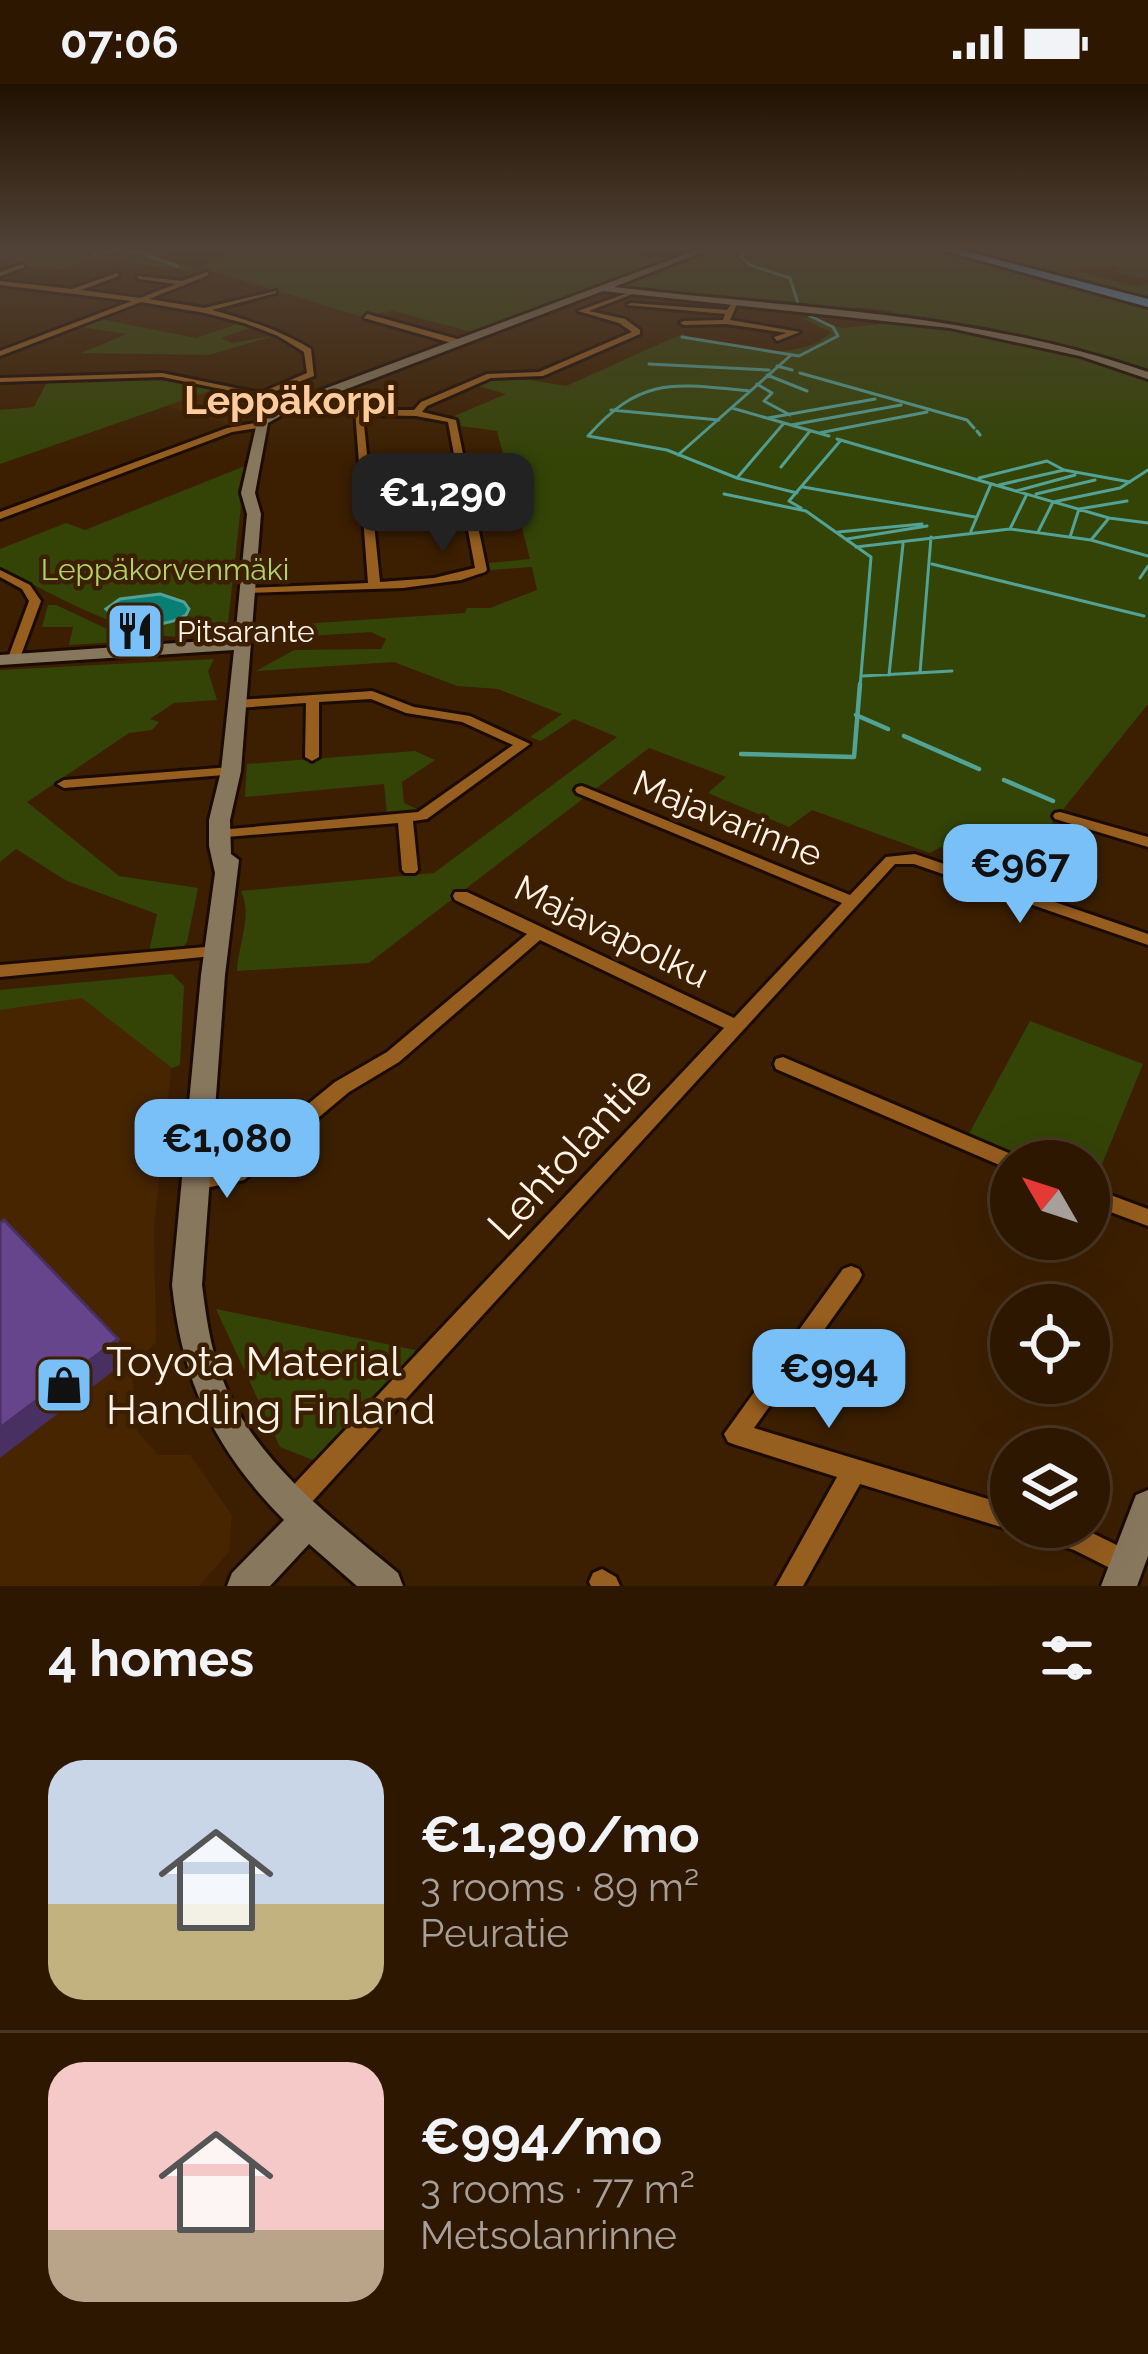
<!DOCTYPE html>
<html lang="en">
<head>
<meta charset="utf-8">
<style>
  body { margin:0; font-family:Raleway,sans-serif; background:#35200a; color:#f1f3f6; height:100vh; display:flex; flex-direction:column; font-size:45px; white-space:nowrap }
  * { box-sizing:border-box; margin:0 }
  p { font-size:39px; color:#a79f99 }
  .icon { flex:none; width:66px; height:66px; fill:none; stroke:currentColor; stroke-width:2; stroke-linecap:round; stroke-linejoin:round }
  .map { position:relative; height:1502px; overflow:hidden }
  .panel { display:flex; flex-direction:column; background:#2d1700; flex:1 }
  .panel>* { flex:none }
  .needle { width:78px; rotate:309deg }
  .fabs { position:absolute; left:990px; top:1056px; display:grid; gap:24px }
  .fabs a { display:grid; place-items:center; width:120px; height:120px; border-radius:50%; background:#2d1700; box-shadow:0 12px 48px #0002,0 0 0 3px #483622; font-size:60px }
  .price { position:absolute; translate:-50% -102px; padding:0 27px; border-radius:24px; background:#79bff8; color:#111; font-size:39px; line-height:78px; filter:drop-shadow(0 3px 6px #0008) }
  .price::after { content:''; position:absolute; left:50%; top:72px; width:36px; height:27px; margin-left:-18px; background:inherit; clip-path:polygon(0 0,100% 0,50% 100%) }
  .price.current { background:#222; color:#fff }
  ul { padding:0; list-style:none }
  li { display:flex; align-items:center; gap:36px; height:300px; padding:0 48px }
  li+li { border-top:3px solid #483622 }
  li span { display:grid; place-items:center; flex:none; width:336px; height:240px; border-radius:36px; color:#555 }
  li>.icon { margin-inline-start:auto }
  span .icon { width:144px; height:144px; fill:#fffc; stroke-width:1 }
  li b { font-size:51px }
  h2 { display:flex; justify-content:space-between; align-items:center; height:144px; padding:0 48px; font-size:51px }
  .status { display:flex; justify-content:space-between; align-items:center; height:84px; padding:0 60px; background:#2d1700; direction:ltr }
  .status svg { height:33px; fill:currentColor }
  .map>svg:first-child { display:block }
  .built { fill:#462500 }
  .green { fill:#344407 }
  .water { fill:#087f74; stroke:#52a296; stroke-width:3 }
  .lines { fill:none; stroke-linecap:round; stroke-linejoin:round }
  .stream-far1 { stroke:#52a296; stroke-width:3 }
  .stream { stroke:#52a296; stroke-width:4.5 }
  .street-casing { stroke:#1c0b00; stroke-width:6 }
  .secondary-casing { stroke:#1c0b00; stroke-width:6 }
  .highway-casing { stroke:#1c0b00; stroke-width:6 }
  .street { fill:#965e1f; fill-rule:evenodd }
  .secondary { fill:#87775d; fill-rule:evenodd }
  .highway { fill:#65b1ed; fill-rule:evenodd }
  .shaded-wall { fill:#483063 }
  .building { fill:#67458d; stroke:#483063; stroke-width:3 }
  .labels { text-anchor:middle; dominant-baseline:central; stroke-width:9; stroke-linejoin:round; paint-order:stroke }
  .far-park-label { font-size:30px; fill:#afd260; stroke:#3c1f00 }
  .far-poi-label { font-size:30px; fill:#fff2e6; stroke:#3c1f00; text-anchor:start }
  .street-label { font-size:36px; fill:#fff2e6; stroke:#3c1f00 }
  .far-district-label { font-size:39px; font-weight:bold; fill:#fecb9d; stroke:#3c1f00 }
  .near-street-label { font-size:42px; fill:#fff2e6; stroke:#3c1f00 }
  .near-poi-label { font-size:42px; fill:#fff2e6; stroke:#3c1f00; text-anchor:start }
</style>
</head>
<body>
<div class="status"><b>07:06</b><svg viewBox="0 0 49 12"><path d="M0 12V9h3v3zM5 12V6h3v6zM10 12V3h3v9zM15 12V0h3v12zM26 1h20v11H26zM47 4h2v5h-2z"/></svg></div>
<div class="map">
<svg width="1148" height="1502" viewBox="0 0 1148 1502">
  <rect width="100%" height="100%" fill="#3c1f00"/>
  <!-- built -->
  <path class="built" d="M221 303 281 317 283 319 231 341 165 322Z
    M180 906 154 1142 156 1258 131 1282 137 1347 158 1371H190L232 1431 229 1468 199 1502H0V912Z"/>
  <!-- green -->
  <path class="green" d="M0 164H182L159 174 204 188 92 175 61 186 0 178Z
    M244 164H601L665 176 471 248 393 227 359 232 199 183Z
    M715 164 770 169 786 164H1148V196L1113 187 1128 183 1070 185 1137 203 1148 199V288L1015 251 889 235 893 227 856 223 849 231 618 205Z
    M809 233 841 244 890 239 977 249 1083 272 1148 295V620L1003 800 966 785 975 772 941 763 930 769 812 726 789 743 708 709 726 693 649 664 369 879 237 887C238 861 253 831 241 807L434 789 617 653 574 635 541 657 530 653 562 630 498 605 457 602 394 578 256 587 294 566 381 565 386 555 371 548 263 555 258 543 465 529 467 524H490L537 506 532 483 490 486 489 479 530 475 497 347 461 342 460 335 452 333 506 310 475 301 506 292 566 302 682 250C721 263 798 282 831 248L803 235Z
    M95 234 196 254 240 239 253 243 221 254 232 259 277 251 209 271 81 269 127 250 74 242Z
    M125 292 221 303 0 380V326L34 323 49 294Z
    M245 382 238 406 241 422 228 538C174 585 52 509 0 483V465L66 439 85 446Z
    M48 521H56L133 557 69 561 73 543H42Z
    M214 575 208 587 217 616 174 619 150 635 159 638 152 646 129 649 27 718 119 792 198 804 187 858 183 863 149 868 157 830 67 797 16 765 0 778V586Z
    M415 667 435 676 402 698 404 719 421 727 387 730 384 700 245 713 247 680Z
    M172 890 184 902 180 981 172 984 82 914 0 926V906Z
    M1030 937 1143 980 1091 1107 1089 1077H1019L966 1055Z
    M216 1225 420 1267 318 1378 280 1363Z"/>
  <!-- water -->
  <path class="water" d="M160 510 184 518 189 525 186 531C165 545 123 543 106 525L120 515Z"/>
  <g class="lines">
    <!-- stream-far1 -->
    <path class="stream-far1" d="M126 164 177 182
      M733 164 747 168 740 172 750 181 790 194 800 226
      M93 171 124 164
      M682 253 799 272 838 252 833 243 810 232
      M649 280 769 286
      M777 282 792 286
      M800 289 967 336 974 344
      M767 291 807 307
      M757 300 772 309 764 317 790 331
      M732 324 829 352
      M611 326 719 336
      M768 334 875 315
      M791 341 901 321
      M977 347 980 351
      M819 349 927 328
      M588 352 667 366 737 394 797 409
      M588 352C642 291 675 300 750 307
      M837 355 1109 434 1148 439
      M678 371 790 272
      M781 383 810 347
      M737 394 784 339
      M979 394 1047 377 1064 386 1130 398
      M999 401 1064 386
      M803 403 975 433
      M1016 407 1075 391
      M724 410 806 427 871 473 860 603
      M1036 410 1095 396
      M801 424 789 417 841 356
      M1010 445 1026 412
      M971 447 991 400
      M838 448 922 440
      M1038 448 1053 418 1120 404 1148 386
      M1070 453 1079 425 1127 417
      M847 455 927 442
      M1091 456 1109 434
      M856 463 1010 445 1091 456 1148 472
      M932 480 1144 532
      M1140 494 1148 482
      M920 589 931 453
      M889 591 903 460
      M862 592 952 587"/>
    <!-- stream -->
    <path class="stream" d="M856 631 888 645
      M904 652 979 685
      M741 670 854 673 860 600
      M1004 696 1053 717"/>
    <!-- street casing -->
    <g class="street-casing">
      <path id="street" d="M23 180 25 183 0 192V188Z
        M117 189 119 192 81 206 140 214 176 200 139 195 137 192 182 197 207 188 209 191 149 215 204 224 276 207V209L212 226C248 236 279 246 311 265L314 292 268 310 300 317V321L162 293 0 298V294L162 289 260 309 307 289 304 268 278 252 244 239 205 229 141 218 0 272V267L132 217 0 201V197L72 205Z
        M630 208 635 209 589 227 625 235 640 246V250L543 292 491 294 427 322 422 328 456 336 487 486 485 488 461 496 403 504 243 509V505L247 504 368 499 355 326H414L421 318 487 290 539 288 632 248 619 239 578 227ZM363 331 416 332 448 338 475 484 434 494 380 498Z
        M733 218 737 220 730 236 800 248 777 257 774 253 787 249 726 240 684 241 680 239 684 237 723 236 725 230 627 221 631 219 727 226Z
        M367 230 461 256 462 258 455 260 364 234Z
        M260 338 264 341 263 343 232 348 0 435V428L227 344Z
        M0 486 30 501 41 517 20 574 14 578 8 574 29 517 22 505 0 493Z
        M372 607 414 623 470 632 530 660 427 735 413 737 418 786 415 789H405L402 786 398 739 214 754 212 751 214 748 219 746 418 728 513 661 462 638 406 629 371 615 319 618V673L312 677 305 673 306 619 238 624 231 620 238 616Z
        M231 683 236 684 238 687 236 690 64 704 57 700 64 696Z
        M582 702 850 811 886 773 915 770 1148 850V861L914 780H895L300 1431 291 1434 282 1431 278 1422 282 1413 724 944 540 856 399 978 349 1008 244 1096 196 1106 189 1104 186 1098 189 1092 231 1083 335 998 387 968 527 850 455 816 453 812 455 808H467L734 934 842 819 577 709 575 706 577 703Z
        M1060 728 1148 753V763L1055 735 1053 732 1055 729Z
        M217 862 223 863 225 867 223 871 0 893V881Z
        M783 973 1018 1073 1020 1077H1011V1086L1004 1083 776 985 774 980 776 975Z
        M1089 1103 1148 1125V1142L1089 1120Z
        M851 1182 859 1185 862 1191 859 1197 754 1344 1011 1422V1443H1019L1011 1446 860 1400 803 1502H776L837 1393 736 1361 728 1358 724 1350 843 1185Z
        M1026 1443H1080L1137 1471 1141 1480 1137 1489 1128 1493 1074 1466 1030 1452Z
        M602 1485 616 1493 620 1502H591L589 1498 593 1489Z"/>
    </g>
    <!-- secondary casing -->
    <g class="secondary-casing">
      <path id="secondary" d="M702 164H713L614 203C797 225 972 227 1148 288V295L1080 272 950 244 603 207 289 327 268 339 255 409 261 430 241 687 230 736 231 770 239 776 225 891 202 1201C206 1232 210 1262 221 1291 251 1375 332 1434 398 1489L403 1502H357L309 1460 270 1502H227L232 1489 284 1436C215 1366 182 1298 172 1201L201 891 215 789 209 762V736L221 687 234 566 0 581V571L235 555 247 430 241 409 258 334 281 321Z
        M1148 1406V1472L1137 1502H1101L1136 1411Z"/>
    </g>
    <!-- highway casing -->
    <g class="highway-casing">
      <path id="highway" d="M935 164H953L1148 215V223Z"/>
    </g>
    <!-- street -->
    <use href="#street" class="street"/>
    <!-- secondary -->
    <use href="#secondary" class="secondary"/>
    <!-- highway -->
    <use href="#highway" class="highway"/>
  </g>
  <!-- shaded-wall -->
  <path class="shaded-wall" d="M118 1255 125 1278 0 1374V1344Z"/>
  <!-- building -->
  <path class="building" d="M4 1136 118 1255 0 1344V1139Z"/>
  <!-- sky -->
  <linearGradient id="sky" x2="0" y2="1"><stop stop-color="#211100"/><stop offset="0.44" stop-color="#504237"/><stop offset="1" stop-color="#504237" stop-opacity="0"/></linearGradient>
  <rect width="1148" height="374" fill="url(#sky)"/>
  <!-- icons -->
  <defs>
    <g id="restaurant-square" transform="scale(3)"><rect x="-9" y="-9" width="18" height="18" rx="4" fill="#79bff8" stroke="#3c1f00"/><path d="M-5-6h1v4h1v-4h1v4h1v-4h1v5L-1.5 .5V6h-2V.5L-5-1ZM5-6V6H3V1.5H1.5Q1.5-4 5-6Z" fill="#111"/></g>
    <g id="shop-square" transform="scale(3)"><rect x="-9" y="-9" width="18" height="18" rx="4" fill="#79bff8" stroke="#3c1f00"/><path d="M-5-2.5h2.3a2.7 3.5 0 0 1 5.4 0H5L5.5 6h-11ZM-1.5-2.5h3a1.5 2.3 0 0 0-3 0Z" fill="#111"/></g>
  </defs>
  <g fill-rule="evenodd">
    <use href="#restaurant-square" x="135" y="547"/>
    <use href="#shop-square" x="64" y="1301"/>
  </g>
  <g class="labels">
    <!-- far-park labels -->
    <g class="far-park-label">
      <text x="165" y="485">Leppäkorvenmäki</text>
    </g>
    <!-- far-poi labels -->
    <g class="far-poi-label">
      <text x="177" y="547">Pitsarante</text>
    </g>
    <!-- street labels -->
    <g class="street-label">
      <text transform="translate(728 734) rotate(22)">Majavarinne</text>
      <text transform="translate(612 847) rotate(26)">Majavapolku</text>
    </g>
    <!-- far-district labels -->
    <g class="far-district-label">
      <text x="290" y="316">Leppäkorpi</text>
    </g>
    <!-- near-street labels -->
    <g class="near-street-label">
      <text transform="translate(570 1069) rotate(-47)">Lehtolantie</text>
    </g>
    <!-- near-poi labels -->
    <g class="near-poi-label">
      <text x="106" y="1277">Toyota Material<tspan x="106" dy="48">Handling Finland</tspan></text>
    </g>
  </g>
</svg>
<div class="fabs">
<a><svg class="needle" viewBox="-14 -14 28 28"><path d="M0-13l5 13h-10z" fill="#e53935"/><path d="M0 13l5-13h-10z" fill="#a79f99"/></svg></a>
<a><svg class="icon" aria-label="locate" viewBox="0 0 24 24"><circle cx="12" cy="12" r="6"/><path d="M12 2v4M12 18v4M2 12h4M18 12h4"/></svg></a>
<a><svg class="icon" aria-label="layers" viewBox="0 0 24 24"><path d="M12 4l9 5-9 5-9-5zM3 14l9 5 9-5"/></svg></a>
</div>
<b class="price current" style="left:443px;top:471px">€1,290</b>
<b class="price" style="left:1020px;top:842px">€967</b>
<b class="price" style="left:227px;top:1117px">€1,080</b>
<b class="price" style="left:829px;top:1347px">€994</b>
</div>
<section class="panel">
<h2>4 homes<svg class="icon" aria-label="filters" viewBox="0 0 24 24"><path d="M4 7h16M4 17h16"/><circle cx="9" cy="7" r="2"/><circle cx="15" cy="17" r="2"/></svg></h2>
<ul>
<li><span style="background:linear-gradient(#c9d6e8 60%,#c2b280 0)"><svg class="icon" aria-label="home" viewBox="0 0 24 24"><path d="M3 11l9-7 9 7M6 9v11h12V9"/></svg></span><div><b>€1,290/mo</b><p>3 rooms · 89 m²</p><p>Peuratie</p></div></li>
<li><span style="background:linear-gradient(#f6c9c9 70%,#b9a48a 0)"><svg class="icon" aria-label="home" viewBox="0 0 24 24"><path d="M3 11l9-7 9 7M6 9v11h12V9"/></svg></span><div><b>€994/mo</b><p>3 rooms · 77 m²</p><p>Metsolanrinne</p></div></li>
</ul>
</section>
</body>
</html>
